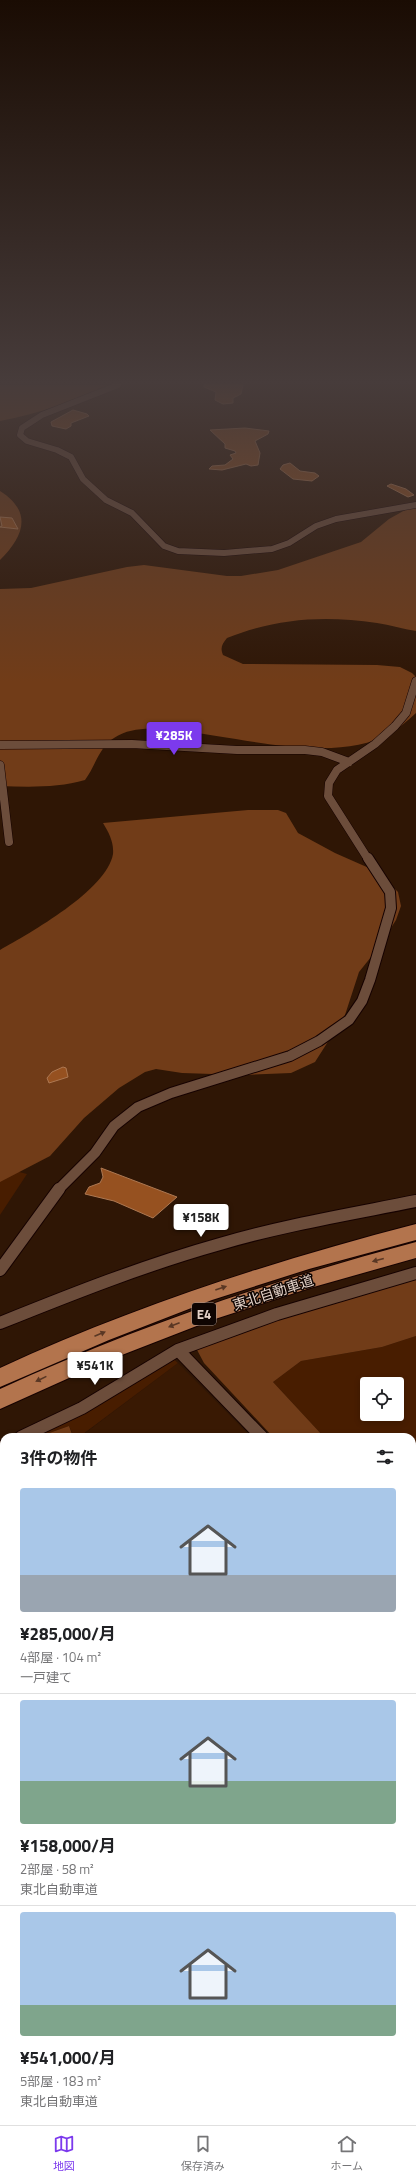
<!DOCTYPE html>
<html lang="ja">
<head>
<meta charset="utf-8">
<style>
  body { margin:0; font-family:"Titillium Web","Noto Sans JP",sans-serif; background:#f2f2f2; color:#202124; height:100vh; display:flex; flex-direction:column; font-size:15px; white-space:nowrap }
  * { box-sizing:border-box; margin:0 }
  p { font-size:13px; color:#757577 }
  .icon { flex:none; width:22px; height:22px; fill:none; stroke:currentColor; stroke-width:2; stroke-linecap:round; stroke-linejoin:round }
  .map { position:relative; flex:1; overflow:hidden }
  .drawer { position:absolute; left:0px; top:1433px; width:416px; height:692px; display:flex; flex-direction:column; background:#fff; border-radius:12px 12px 0 0; box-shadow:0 2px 6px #0003 }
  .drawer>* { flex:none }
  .fabs { position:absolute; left:360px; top:1377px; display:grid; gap:8px }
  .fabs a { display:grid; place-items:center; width:44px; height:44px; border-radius:4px; background:#fff; box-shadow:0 2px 6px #0003; font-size:20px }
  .price { position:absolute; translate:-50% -34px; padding:0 9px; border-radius:4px; background:#fff; color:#222; font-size:13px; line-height:26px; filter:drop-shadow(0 1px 2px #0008) }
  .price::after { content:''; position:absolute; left:50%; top:24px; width:12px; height:9px; margin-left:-6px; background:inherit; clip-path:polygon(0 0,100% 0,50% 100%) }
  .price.selected { background:#7c3aed; color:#fff }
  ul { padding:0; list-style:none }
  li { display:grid; align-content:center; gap:8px; height:212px; padding:0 20px }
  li+li { border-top:1px solid #e0e0e0 }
  li span { display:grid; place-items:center; height:124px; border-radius:4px; color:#555 }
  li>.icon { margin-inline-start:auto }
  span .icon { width:72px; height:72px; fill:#fffc; stroke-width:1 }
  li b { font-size:17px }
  h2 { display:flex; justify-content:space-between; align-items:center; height:48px; padding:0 20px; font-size:17px }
  .tabs { display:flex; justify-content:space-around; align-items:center; height:56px; border-top:1px solid #e0e0e0; background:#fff; font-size:11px; color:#757577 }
  .tabs a { display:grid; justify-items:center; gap:2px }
  .tabs .selected { color:#7c3aed }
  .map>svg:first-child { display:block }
  .built { fill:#391903 }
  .green { fill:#481d00; fill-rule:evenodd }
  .forest { fill:#713c18 }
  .water { fill:#965120; stroke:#ad7852 }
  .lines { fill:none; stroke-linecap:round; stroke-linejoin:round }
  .minor-far4-casing { stroke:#160200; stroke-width:7 }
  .minor-far3-casing { stroke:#160200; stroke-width:9 }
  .minor-far2-casing { stroke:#160200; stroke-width:12 }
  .minor-far1-casing { stroke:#160200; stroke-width:14 }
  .minor-casing { stroke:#160200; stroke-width:17 }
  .motorway-casing { stroke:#160200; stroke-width:2 }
  .minor-far4 { stroke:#6c4d3b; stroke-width:6 }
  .minor-far3 { stroke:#6c4d3b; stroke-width:8 }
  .minor-far2 { stroke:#6c4d3b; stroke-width:10 }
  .minor-far1 { stroke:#6c4d3b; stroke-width:12 }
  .minor { stroke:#6c4d3b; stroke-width:15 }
  .motorway { fill:#b3744d; fill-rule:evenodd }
  .oneway { fill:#593724 }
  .labels { text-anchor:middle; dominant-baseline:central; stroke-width:3; stroke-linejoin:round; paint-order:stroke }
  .shield { fill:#0f0502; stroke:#a4948d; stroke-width:1 }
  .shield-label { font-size:13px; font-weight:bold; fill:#e4d2c8 }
  .street-label { font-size:14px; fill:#e4d2c8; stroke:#0f0502 }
</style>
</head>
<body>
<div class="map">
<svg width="416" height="2125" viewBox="0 0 416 2125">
  <rect width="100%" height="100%" fill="#2f1605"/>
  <!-- built -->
  <path class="built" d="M178 1363 251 1437H80Z"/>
  <!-- green -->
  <path class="green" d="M0 1167 27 1174 0 1215Z
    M416 1336V1810L412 1803V1437H324L273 1382 301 1361 382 1347ZM367 1384H397V1414H367Z
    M171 1357 178 1363 79 1437H74L69 1426 38 1437H31Z
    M4 1493V1802L0 1797V1495Z
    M416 1845V2125H372L371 2121H412V1854Z
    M180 2121H336L337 2125H169Z"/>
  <!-- forest -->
  <path class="forest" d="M0 385H111C75 400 39 414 0 421Z
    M0 491C33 512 24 536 0 560Z
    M416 504V631C403 629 390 625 377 623 324 615 277 618 227 638 222 644 220 648 223 655L243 664 377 665 400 667 412 673 416 677V713C408 720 400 728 390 733 337 765 241 737 181 731 158 729 134 725 114 738 99 747 95 767 85 780 58 788 28 787 0 786V589L31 588 127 567 144 565 227 576H241L278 570 361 542 389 519Z
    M248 810H278L286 813 298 833 335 853 378 872 398 892 401 906 396 920 379 947 359 972 345 1015 315 1062 291 1073 243 1075 182 1073 156 1069 145 1072 119 1088 84 1118 50 1156 0 1182V950C30 933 107 890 113 854 114 842 109 833 103 823Z
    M416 1276V1336L382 1347 301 1361 273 1382 324 1437H273L204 1363 196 1348 199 1345Z
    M69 1426 73 1437H38Z
    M4 1450V1492L0 1495V1453Z
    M0 1798 4 1803V2011H0Z"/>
  <!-- water -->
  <path class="water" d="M204 385H243L241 394 233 398V403L223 404 215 400 216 392 204 387Z
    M73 410 87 414 89 416 71 423V426L66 429 52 426 51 422Z
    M245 428 269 431 268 434 255 441 260 453 258 465 251 466 246 464 222 470 209 469 212 466 225 465 233 459 230 455 236 453 235 451 225 448V444L210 430Z
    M290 463 300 471 315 473 319 476 312 481 293 479 280 469 283 465Z
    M391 484 406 489 414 495 408 497 387 486Z
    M0 517 12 518 18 529 0 527 2 526Z
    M63 1067 66 1068 68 1077 49 1083 47 1078 52 1072Z
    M101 1168 177 1197 153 1218 114 1201 85 1194 89 1187 100 1183 103 1177Z"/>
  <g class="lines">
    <!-- minor-far4 casing -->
    <g class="minor-far4-casing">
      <path id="minor-far4" d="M118 385 42 415 22 428 20 435 27 441 57 450 71 457 83 479 106 500 132 513 164 546 178 551 224 553 272 549 289 543 316 526 336 519 416 505"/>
    </g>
    <!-- minor-far3 casing -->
    <g class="minor-far3-casing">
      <path id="minor-far3" d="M0 745 132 744 237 750H305L322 752 349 762
        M0 765 9 842
        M368 859 328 796 329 783 337 770 375 744 395 726 406 713 416 681"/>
    </g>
    <!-- minor-far2 casing -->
    <g class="minor-far2-casing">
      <path id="minor-far2" d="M58 1190 95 1153 114 1126 138 1107 171 1093 290 1056 319 1041 349 1020 362 1001 370 980 391 908 390 892 368 858"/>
    </g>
    <!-- minor-far1 casing -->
    <g class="minor-far1-casing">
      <path id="minor-far1" d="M0 1270 59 1189
        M0 1323C72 1294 145 1265 220 1244 284 1225 351 1214 416 1201
        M178 1350 262 1437
        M21 1437 82 1408 178 1350 277 1314 416 1273
        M0 1448 4 1446"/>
    </g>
    <!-- minor casing -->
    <g class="minor-casing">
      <path id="minor" d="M0 2032H4
        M350 2121 352 2125"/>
    </g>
    <!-- motorway casing -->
    <g class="motorway-casing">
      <path id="motorway" d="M416 1224V1240L309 1269 212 1300 109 1340 0 1387V1368C134 1306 273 1261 416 1224Z
        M416 1242V1258L310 1288 212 1320 109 1360 0 1409V1389C135 1327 273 1280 416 1242Z"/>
    </g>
    <!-- minor-far4 -->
    <use href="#minor-far4" class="minor-far4"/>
    <!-- minor-far3 -->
    <use href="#minor-far3" class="minor-far3"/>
    <!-- minor-far2 -->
    <use href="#minor-far2" class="minor-far2"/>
    <!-- minor-far1 -->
    <use href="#minor-far1" class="minor-far1"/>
    <!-- minor -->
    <use href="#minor" class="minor"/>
    <!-- motorway -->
    <use href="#motorway" class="motorway"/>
  </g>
  <!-- one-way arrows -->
  <defs><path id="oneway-solid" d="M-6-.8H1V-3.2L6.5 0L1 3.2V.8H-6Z"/></defs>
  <g class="oneway">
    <use href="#oneway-solid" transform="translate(378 1260) rotate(165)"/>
    <use href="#oneway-solid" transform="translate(221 1288) rotate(-19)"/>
    <use href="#oneway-solid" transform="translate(174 1325) rotate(159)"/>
    <use href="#oneway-solid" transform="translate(100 1334) rotate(-23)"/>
    <use href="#oneway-solid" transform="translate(41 1379) rotate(154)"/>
  </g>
  <!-- sky -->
  <linearGradient id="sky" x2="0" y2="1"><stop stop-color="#1a0c03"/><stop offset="0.56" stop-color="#473c3b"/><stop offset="1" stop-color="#473c3b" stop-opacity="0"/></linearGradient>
  <rect width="416" height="682" fill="url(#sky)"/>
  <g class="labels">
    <!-- shield labels -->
    <rect class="shield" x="192" y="1303" width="24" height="22" rx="3"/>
    <g class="shield-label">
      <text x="204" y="1314">E4</text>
    </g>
    <!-- street labels -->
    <g class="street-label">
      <text transform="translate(273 1292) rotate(-18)">東北自動車道</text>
    </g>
  </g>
</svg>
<div class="fabs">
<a><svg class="icon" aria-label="locate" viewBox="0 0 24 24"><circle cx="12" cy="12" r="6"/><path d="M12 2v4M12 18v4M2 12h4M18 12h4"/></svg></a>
</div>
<b class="price selected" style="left:174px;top:756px">¥285K</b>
<b class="price" style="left:201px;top:1238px">¥158K</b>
<b class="price" style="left:95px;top:1386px">¥541K</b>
<section class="drawer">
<h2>3件の物件<svg class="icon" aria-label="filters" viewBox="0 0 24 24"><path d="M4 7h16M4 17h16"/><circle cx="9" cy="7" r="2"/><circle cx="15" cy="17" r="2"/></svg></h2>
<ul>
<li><span style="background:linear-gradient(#a9c7e8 70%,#9aa5b1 0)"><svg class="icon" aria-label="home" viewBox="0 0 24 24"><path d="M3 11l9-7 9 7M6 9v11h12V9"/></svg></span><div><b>¥285,000/月</b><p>4部屋 · 104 m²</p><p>一戸建て</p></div></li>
<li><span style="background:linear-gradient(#a9c7e8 65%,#7fa58c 0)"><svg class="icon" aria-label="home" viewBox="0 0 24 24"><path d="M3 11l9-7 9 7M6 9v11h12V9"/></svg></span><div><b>¥158,000/月</b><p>2部屋 · 58 m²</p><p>東北自動車道</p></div></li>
<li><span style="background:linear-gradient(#a9c7e8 75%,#7fa58c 0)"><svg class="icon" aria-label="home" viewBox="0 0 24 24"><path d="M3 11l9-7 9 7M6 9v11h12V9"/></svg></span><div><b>¥541,000/月</b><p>5部屋 · 183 m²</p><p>東北自動車道</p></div></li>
</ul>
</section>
</div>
<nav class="tabs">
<a class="selected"><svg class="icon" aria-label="map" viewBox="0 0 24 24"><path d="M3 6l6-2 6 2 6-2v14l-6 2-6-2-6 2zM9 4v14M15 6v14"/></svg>地図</a>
<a><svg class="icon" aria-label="saved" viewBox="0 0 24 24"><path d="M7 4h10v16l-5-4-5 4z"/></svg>保存済み</a>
<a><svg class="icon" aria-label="home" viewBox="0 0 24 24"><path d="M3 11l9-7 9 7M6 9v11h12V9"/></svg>ホーム</a>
</nav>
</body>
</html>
